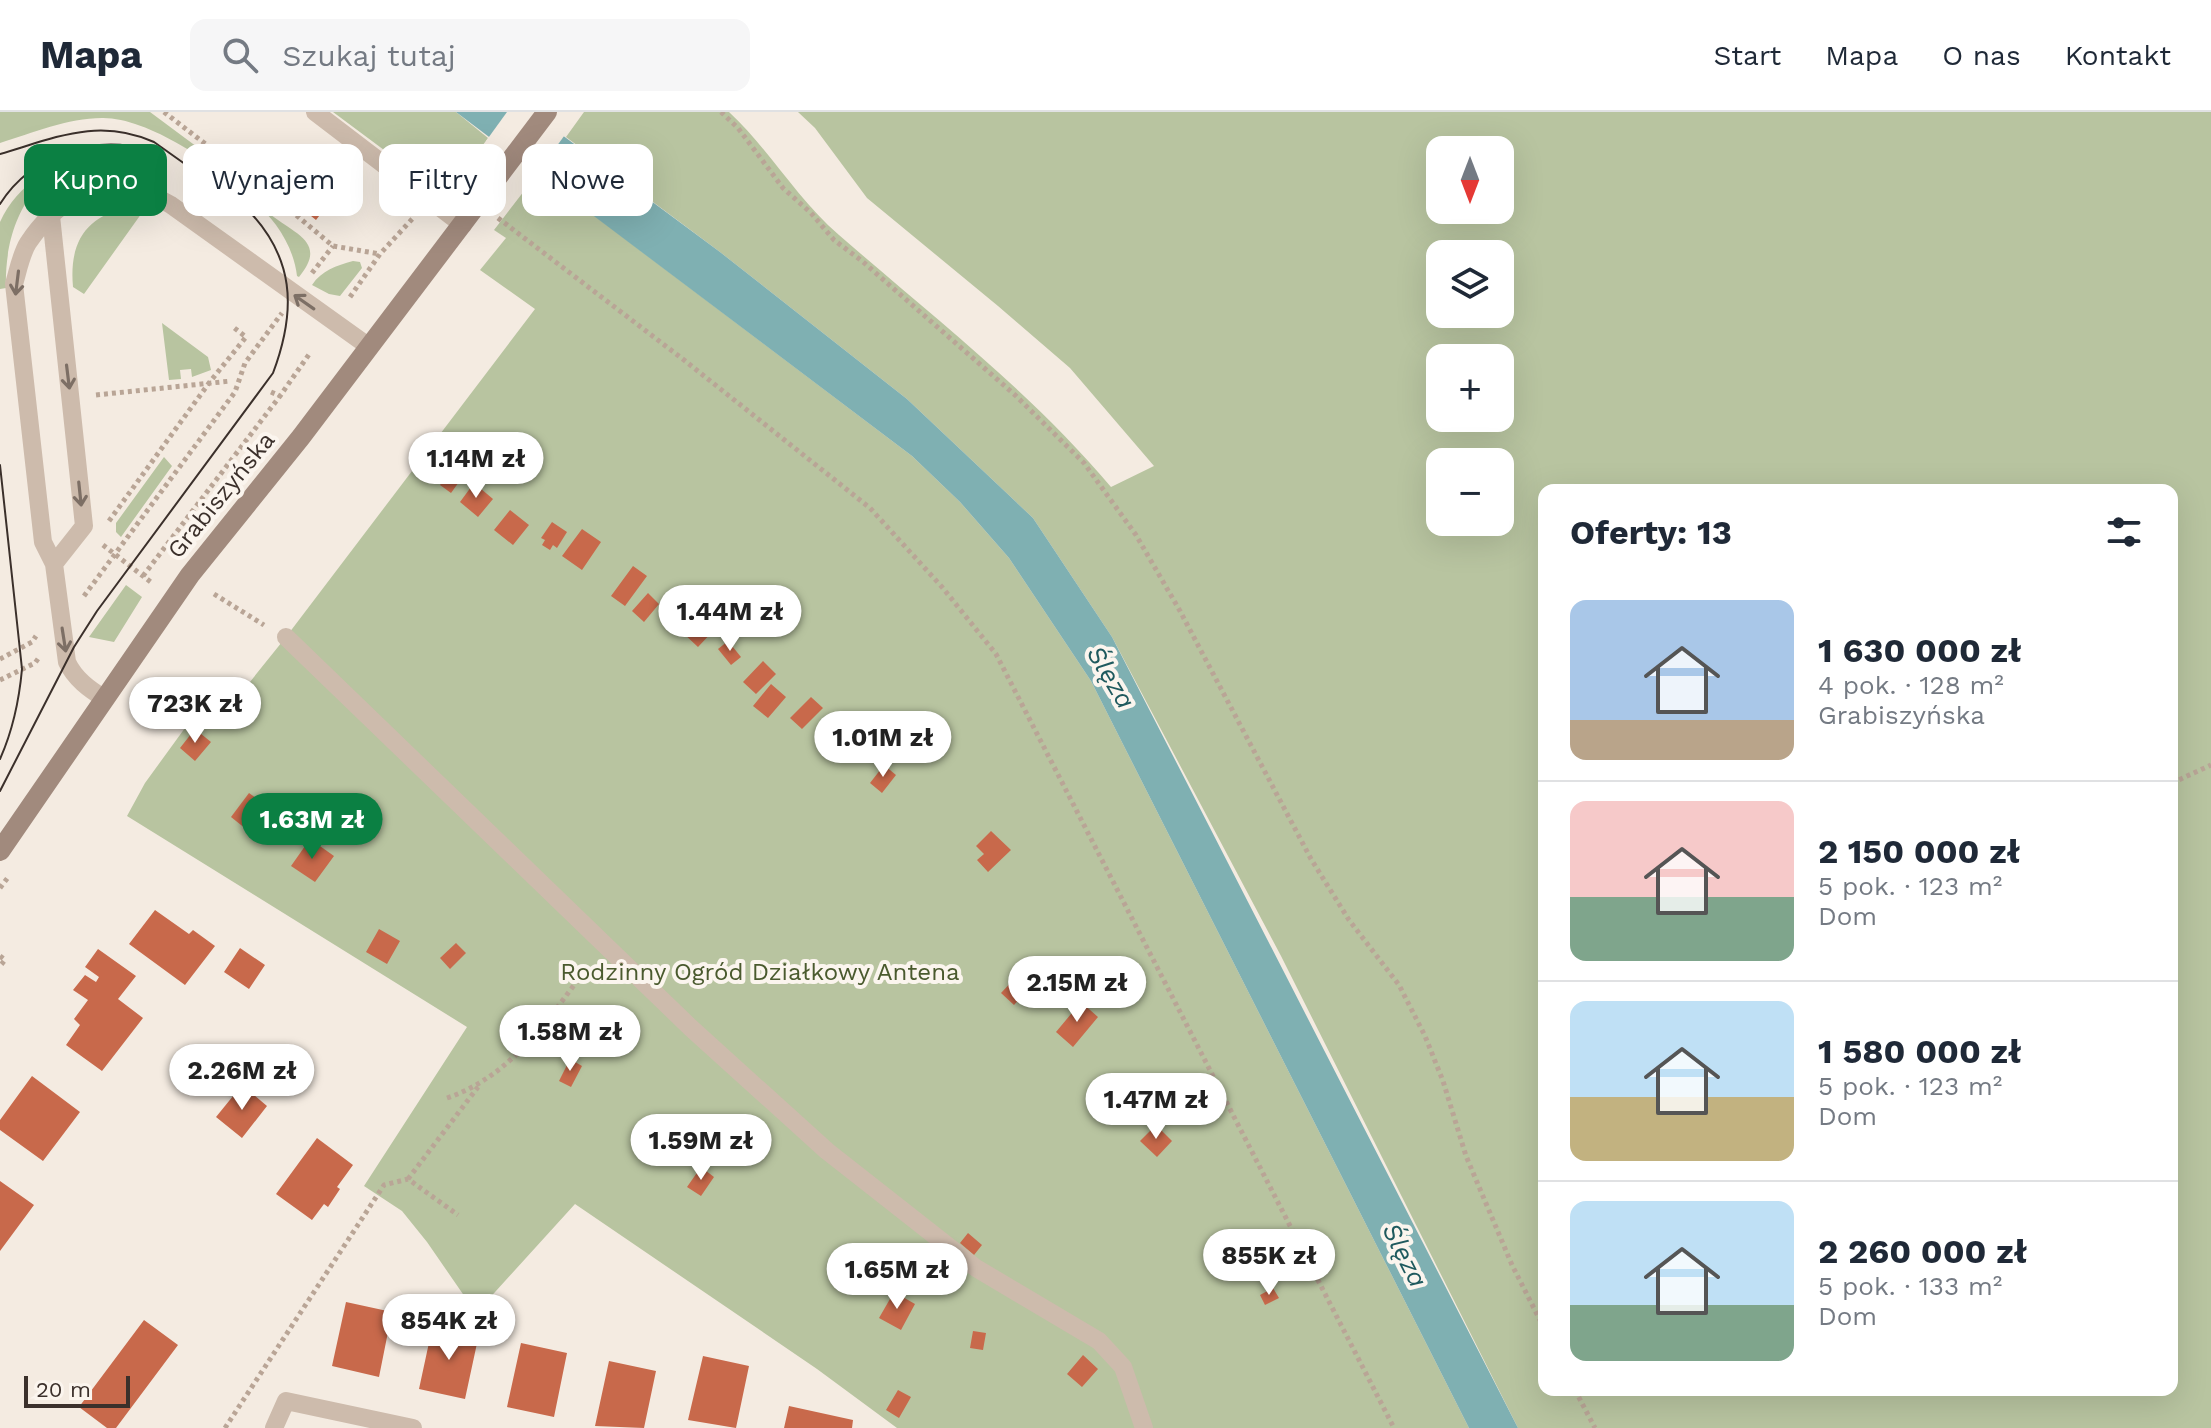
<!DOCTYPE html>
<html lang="pl">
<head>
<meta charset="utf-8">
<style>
  body { margin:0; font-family:"Work Sans",sans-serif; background:#f6f6f7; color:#1f2937; height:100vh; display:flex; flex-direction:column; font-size:30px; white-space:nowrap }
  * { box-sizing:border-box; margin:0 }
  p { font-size:26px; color:#747a83 }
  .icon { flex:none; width:44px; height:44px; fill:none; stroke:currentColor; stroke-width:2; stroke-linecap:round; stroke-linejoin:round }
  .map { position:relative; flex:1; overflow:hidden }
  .panel { position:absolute; left:1538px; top:372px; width:640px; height:912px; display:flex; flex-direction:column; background:#fff; border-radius:16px; box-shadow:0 8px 32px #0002 }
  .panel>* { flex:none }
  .guide { position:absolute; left:24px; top:32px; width:760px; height:72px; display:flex; gap:16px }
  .needle { width:52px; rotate:180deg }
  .tools { position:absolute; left:1426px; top:24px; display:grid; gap:16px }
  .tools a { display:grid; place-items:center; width:88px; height:88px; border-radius:16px; background:#fff; box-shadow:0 8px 32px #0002; font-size:40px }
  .scale { position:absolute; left:24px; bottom:20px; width:106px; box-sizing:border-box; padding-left:8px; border:4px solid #3b302b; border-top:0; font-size:22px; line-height:28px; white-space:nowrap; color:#3b302b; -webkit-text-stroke:6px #fbf5ee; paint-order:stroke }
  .price { position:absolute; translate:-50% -68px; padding:0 18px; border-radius:28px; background:#fff; color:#222; font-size:26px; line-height:52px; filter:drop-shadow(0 2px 4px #0008) }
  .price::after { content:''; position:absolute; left:50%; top:48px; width:24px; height:18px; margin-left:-12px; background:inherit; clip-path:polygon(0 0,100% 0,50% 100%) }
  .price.selected { background:#0b8043; color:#fff }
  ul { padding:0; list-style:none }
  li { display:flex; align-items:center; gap:24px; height:200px; padding:0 32px }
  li+li { border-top:2px solid #e0e1e3 }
  li span { display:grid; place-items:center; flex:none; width:224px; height:160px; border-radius:16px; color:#555 }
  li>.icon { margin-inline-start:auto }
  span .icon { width:96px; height:96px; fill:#fffc; stroke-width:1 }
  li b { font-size:34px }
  h2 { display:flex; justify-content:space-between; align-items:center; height:96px; padding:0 32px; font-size:34px }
  .pill { padding:0 28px; border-radius:16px; background:#fff; box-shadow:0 8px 32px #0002; font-size:28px; line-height:72px }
  .pill.selected { background:#0b8043; color:#fff }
  header { display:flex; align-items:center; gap:48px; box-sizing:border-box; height:112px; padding:0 40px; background:#fff; border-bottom:2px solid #e0e1e3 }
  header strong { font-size:38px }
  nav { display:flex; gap:44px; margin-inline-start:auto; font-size:28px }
  .search { width:560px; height:72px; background:#f6f6f7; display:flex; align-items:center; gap:20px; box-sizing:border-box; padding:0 28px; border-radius:16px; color:#747a83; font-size:30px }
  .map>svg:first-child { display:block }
  .green { fill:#b8c4a0; fill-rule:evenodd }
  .water { fill:#7fb0b2 }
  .pier { fill:#f4ebe1 }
  .building { fill:#c8694b }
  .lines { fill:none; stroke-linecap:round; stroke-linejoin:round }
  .path { stroke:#b9a596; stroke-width:5; stroke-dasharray:4 4; stroke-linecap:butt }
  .service { stroke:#cdbbac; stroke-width:18 }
  .secondary { stroke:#a18a7d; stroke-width:20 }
  .tram { stroke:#3b302b; stroke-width:2 }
  .oneway { stroke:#7d6f65 }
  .labels { text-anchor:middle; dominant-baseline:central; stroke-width:8; stroke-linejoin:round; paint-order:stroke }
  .street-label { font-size:24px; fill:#3b302b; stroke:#fbf5ee }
  .park-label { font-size:24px; fill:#4a5a2e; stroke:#fbf5ee }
  .water-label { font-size:26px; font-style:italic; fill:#1f5a5e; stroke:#fbf5ee }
</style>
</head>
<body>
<header>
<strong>Mapa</strong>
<div class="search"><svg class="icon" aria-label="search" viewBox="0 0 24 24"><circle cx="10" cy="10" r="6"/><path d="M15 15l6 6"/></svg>Szukaj tutaj</div>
<nav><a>Start</a><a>Mapa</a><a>O nas</a><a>Kontakt</a></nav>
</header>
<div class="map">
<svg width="2211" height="1316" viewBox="0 0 2211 1316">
  <rect width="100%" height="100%" fill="#f4ebe1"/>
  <!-- green -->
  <path class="green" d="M0 0H150L274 92 276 98 271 103C297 123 327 131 299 165L297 164C295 146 287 128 276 113 245 71 155 5 102 6 68 6 32 21 0 31Z
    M333 0H456L488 26 464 59 435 76Z
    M584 0H729C769 37 797 87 839 123 932 204 1031 280 1111 375L1154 354 1070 256 998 194 867 86 815 16 798 0H2211V1316H1518L1281 844 1112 525 1033 406 907 287 720 140 566 25ZM1440 38H1500V98H1440ZM1440 142H1500V202H1440ZM1440 246H1500V306H1440ZM1440 350H1500V410H1440ZM1544 378H2172V1278H1544Z
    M95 41 129 42 162 51C157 53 150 56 145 56 128 55 114 46 96 48 29 54 4 118 6 176L0 177V110C18 71 54 51 95 41Z
    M538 61 912 344 960 390 1009 446 1091 569 1469 1316H897L817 1257 575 1092 476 1201 427 1130 402 1099 364 1074 467 915 127 704 145 671 206 587 225 601 286 525 535 197 480 158 506 126 494 118Z
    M130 95H140L144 98 84 182 73 175C69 131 85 104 130 95Z
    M353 149 360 150 362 156 340 184 329 182 312 173C322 158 336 154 353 149Z
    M162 211 208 245 211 258 192 265 191 257 180 258 181 267 169 268Z
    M164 345 172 354 121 425 116 420V411Z
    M126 473 142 485 114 530 89 525Z"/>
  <!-- water -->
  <path class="water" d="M456 0H531L720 140 907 287 1033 406 1112 525 1518 1316H1469L1091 569 1009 446 960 390 912 344Z"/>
  <!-- pier -->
  <path class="pier" d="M507 0H538L567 20 535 64 486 29Z"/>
  <!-- building -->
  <path class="building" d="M306 57 336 82 316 108 285 83Z
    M453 355 464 363 451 381 440 373Z
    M474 371 493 387 478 405 460 390Z
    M510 398 529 413 513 433 494 418Z
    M552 410 567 420 557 436 553 433 550 438 542 433 545 428 541 426Z
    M582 417 601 430 582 458 562 444Z
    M633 454 647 464 625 494 611 484Z
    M648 481 659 492 644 510 632 499Z
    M700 503 715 517 698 535 683 521Z
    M728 529 741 545 731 553 718 537Z
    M763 549 776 562 756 582 743 570Z
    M771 572 786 585 768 606 753 594Z
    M811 585 823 596 802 617 790 606Z
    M835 600 847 610 829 632 816 623Z
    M195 617 211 630 195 649 180 636Z
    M884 653 896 663 882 681 870 671Z
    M249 681 270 696 251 721 231 705Z
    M991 719 1011 738 988 760 977 748 984 742 976 734Z
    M310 727 334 744 315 770 291 754Z
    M155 798 189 822 193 818 215 834 185 873 129 832Z
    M379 817 400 829 387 852 366 840Z
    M456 831 466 841 450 857 440 846Z
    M240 836 265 853 249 877 224 860Z
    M98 837 136 864 118 887 143 906 102 959 66 933 80 913 74 907 88 888 73 878 85 863 96 870 99 865 85 855Z
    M1020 861 1033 872 1014 893 1001 881Z
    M1081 890 1098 905 1073 935 1056 920Z
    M570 947 582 954 571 975 559 969Z
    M32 964 80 1000 43 1049 0 1018V1008Z
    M242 973 267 994 242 1026 216 1005Z
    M1156 1013 1172 1029 1157 1045 1140 1029Z
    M317 1026 353 1053 337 1075 340 1077 328 1095 324 1092 312 1108 276 1082Z
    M701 1055 714 1065 701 1084 687 1075Z
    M0 1069 34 1093 0 1139Z
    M968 1121 982 1133 974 1143 960 1131Z
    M1273 1176 1279 1186 1265 1193 1260 1183Z
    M894 1180 915 1192 901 1218 879 1206Z
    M346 1190 392 1200 379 1265 332 1254Z
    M144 1208 178 1233 116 1316H107L79 1295Z
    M433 1212 479 1222 465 1287 419 1277Z
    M973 1219 986 1221 983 1238 970 1236Z
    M521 1231 567 1241 554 1305 507 1295Z
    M1083 1243 1098 1257 1082 1275 1067 1262Z
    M703 1244 749 1254 736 1316 688 1308Z
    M609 1249 656 1259 644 1316 595 1314Z
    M898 1278 911 1285 899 1306 886 1298Z
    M789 1294 853 1308 852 1316H784Z"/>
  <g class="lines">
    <!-- path -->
    <path class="path" d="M164 0 278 88 333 134 380 142
      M721 0 738 16 783 76 811 101 834 128 862 149 1015 283 1084 351 1136 423 1180 499 1311 747 1349 808 1399 873 1425 924 1443 969 1466 1044 1512 1153 1544 1216
      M498 106 684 248 870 396 942 475 996 542 1394 1316
      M312 161 333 134
      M350 185 380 142 414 105
      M271 280 280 284 310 241
      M96 283 231 269
      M109 409 209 271 246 225 233 215
      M103 433 152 471
      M143 464 280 284
      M214 482 264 513
      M84 484 235 280 245 251 282 201
      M0 547 32 530 36 524
      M0 568 35 551 40 544
      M2172 671 2211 653
      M0 776 9 764
      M0 844 5 848 0 854
      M447 986C514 963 549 905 590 852
      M408 1067 478 975
      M1575 1278 1595 1316
      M225 1316 384 1073 408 1067 458 1103"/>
    <!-- service -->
    <path class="service" d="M315 0 463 113
      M51 104 84 414 54 452
      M286 525 691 916 827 1039 976 1156 1099 1229 1123 1255 1144 1316
      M105 587C89 577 75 567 67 550L54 452 43 430 14 172C18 159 21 142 28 131 52 95 93 63 138 76 149 79 161 88 171 93L368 234
      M274 1316 286 1289 413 1316"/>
    <!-- secondary -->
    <path class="secondary" d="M0 739 190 463 301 325 547 0"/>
    <!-- tram -->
    <path class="tram" d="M0 42C55 26 98 5 154 30L244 94C295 144 297 197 273 261L97 499 74 535 0 679
      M0 92C31 43 94 22 148 38
      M0 353 22 557C19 590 13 618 0 647"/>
  </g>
  <!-- one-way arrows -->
  <defs><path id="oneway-shaft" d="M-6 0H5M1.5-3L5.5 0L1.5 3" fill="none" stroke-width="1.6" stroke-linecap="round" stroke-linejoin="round" transform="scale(2)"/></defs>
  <g class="oneway">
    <use href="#oneway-shaft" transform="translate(17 171) rotate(97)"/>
    <use href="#oneway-shaft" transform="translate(304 190) rotate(-145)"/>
    <use href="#oneway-shaft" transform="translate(68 265) rotate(83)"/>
    <use href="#oneway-shaft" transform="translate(80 382) rotate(84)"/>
    <use href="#oneway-shaft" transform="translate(64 528) rotate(81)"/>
  </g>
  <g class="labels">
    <!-- street labels -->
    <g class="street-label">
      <text transform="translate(221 383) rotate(-51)">Grabiszyńska</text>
    </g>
    <!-- park labels -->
    <g class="park-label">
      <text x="760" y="860">Rodzinny Ogród Działkowy Antena</text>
    </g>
    <!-- water labels -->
    <g class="water-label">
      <text transform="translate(1111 565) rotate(59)">Ślęza</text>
      <text transform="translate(1405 1143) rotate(63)">Ślęza</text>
    </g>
  </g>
</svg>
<div class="tools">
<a><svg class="needle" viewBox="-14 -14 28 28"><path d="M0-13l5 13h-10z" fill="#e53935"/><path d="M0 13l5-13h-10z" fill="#747a83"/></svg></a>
<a><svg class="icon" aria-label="layers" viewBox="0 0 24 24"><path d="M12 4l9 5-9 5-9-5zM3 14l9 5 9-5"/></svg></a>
<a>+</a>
<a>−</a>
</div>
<div class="scale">20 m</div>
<b class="price" style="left:476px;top:388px">1.14M zł</b>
<b class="price" style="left:730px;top:541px">1.44M zł</b>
<b class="price" style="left:195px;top:633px">723K zł</b>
<b class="price" style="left:883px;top:667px">1.01M zł</b>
<b class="price selected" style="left:312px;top:749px">1.63M zł</b>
<b class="price" style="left:1077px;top:912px">2.15M zł</b>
<b class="price" style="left:570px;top:961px">1.58M zł</b>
<b class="price" style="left:242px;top:1000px">2.26M zł</b>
<b class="price" style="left:1156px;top:1029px">1.47M zł</b>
<b class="price" style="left:701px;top:1070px">1.59M zł</b>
<b class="price" style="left:1269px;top:1185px">855K zł</b>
<b class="price" style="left:897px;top:1199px">1.65M zł</b>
<b class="price" style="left:449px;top:1250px">854K zł</b>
<div class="guide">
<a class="pill selected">Kupno</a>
<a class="pill">Wynajem</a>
<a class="pill">Filtry</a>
<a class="pill">Nowe</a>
</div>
<section class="panel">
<h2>Oferty: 13<svg class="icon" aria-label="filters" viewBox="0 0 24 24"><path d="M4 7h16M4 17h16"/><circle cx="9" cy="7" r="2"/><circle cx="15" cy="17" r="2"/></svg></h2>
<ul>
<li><span style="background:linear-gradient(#a9c7e8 75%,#b9a48a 0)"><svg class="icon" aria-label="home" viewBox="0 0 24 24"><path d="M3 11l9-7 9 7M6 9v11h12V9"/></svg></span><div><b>1 630 000 zł</b><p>4 pok. · 128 m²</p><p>Grabiszyńska</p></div></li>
<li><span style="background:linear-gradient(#f6c9c9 60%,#7fa58c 0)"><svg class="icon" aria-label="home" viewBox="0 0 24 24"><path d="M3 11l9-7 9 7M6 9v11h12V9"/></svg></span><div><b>2 150 000 zł</b><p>5 pok. · 123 m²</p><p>Dom</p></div></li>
<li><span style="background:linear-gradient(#bfe0f5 60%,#c2b280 0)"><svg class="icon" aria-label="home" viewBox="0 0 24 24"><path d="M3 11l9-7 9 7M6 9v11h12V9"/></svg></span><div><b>1 580 000 zł</b><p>5 pok. · 123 m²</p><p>Dom</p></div></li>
<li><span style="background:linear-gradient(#bfe0f5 65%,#7fa58c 0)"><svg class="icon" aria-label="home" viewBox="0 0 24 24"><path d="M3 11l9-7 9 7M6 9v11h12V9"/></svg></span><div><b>2 260 000 zł</b><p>5 pok. · 133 m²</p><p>Dom</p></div></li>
</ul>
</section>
</div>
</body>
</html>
